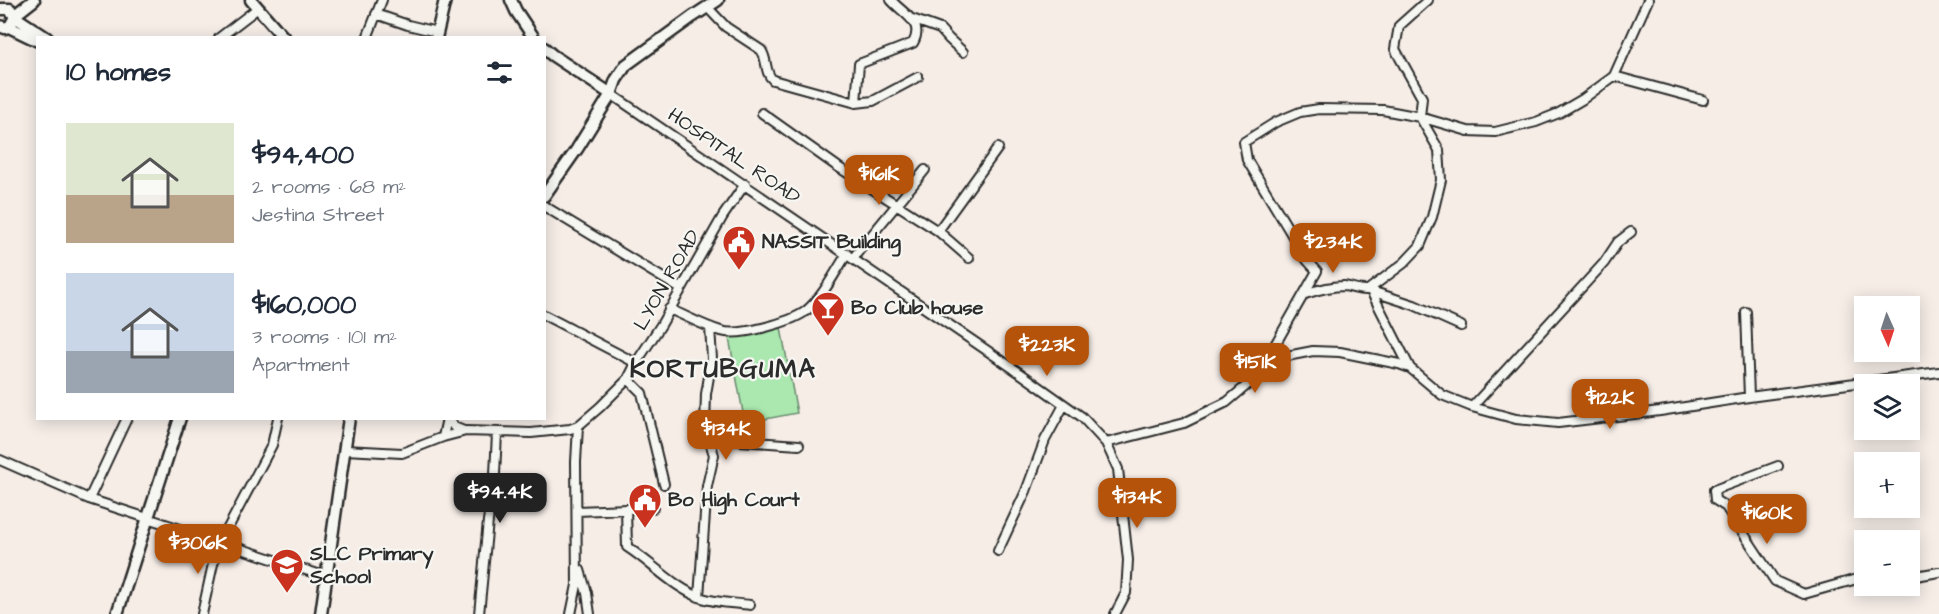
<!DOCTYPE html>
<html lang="en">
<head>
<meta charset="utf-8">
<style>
  body { margin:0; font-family:"Architects Daughter",sans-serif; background:#f2f2f3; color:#1f2937; height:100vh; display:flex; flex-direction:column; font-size:22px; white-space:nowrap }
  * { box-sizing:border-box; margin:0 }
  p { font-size:20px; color:#747a83 }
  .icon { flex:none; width:33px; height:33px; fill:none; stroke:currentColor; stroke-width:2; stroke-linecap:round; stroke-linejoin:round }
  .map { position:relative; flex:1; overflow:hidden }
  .details { position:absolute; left:36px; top:36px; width:510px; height:384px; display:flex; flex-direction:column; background:#fff; border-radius:0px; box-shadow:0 3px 15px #0003 }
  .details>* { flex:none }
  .needle { width:39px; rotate:177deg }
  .controls { position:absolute; left:1854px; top:296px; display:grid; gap:12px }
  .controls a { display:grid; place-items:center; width:66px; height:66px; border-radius:0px; background:#fff; box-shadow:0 3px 15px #0003; font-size:30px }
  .price { position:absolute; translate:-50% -51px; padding:0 14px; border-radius:12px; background:#b45309; color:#fff; font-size:20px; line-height:39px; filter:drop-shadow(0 2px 3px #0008) }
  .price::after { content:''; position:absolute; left:50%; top:36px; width:18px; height:14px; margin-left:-9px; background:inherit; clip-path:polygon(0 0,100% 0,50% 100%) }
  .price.selected { background:#222; color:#fff }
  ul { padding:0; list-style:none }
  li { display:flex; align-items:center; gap:18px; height:150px; padding:0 30px }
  li span { display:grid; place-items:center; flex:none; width:168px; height:120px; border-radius:0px; color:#555 }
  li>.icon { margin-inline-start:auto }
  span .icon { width:72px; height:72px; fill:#fffc; stroke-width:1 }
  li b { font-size:26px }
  h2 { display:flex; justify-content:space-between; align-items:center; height:72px; padding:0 30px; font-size:26px }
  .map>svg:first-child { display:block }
  .green { fill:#aae8af; stroke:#6a8a6d; stroke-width:1.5 }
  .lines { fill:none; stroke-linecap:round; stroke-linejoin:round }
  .street-casing { stroke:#2b2b2b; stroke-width:12 }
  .secondary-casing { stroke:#2b2b2b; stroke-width:15 }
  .street { stroke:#f6f6f2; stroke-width:8 }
  .secondary { stroke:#f6f6f2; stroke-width:10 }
  .labels { text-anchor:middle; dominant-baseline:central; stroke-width:4.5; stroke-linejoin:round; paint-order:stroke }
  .street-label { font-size:20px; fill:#2b2b2b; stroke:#f6f6f2 }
  .poi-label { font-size:20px; font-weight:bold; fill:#2b2b2b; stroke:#f6f6f2; text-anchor:start }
  .district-label { font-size:26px; font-weight:bold; letter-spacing:1.5px; fill:#2b2b2b; stroke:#f6f6f2 }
</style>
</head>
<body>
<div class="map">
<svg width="1939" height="614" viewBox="0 0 1939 614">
  <rect width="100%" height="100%" fill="#f6ede7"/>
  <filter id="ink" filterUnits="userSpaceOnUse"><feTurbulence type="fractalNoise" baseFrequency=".0167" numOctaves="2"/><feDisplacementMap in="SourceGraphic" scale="12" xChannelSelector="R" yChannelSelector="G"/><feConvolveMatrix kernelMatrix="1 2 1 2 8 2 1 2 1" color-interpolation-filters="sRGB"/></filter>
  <g filter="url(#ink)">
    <!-- green -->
    <path class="green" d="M781 328 797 413 745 423 729 338Z"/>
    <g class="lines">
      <!-- street casing -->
      <g class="street-casing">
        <path id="street" d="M708 8 726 27 761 50C768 59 764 73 773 80L856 103 873 101 918 77
          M376 14 408 25 437 32
          M912 19 940 29 949 39 963 52
          M219 38 258 8
          M367 38 382 0
          M1614 76 1703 100
          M611 94 1020 373 1082 417 1106 443 1118 469 1128 560 1126 593 1115 614
          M856 103 859 64 913 43C925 22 903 14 891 0
          M762 113 838 167 938 231 969 258
          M544 206 681 289
          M938 231 998 148
          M853 258 925 170
          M1368 290 1404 263 1420 246 1432 217 1441 180 1439 150 1420 117 1422 98 1395 49 1399 26 1428 0
          M1372 293 1410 368
          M1305 294C1317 290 1330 286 1344 286 1352 287 1359 291 1368 290L1414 305 1461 326
          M669 309C686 316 704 326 721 331 739 337 791 322 806 311 823 297 835 272 847 254
          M1746 312 1749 397
          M544 315 636 363
          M1259 373 1317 271 1307 260 1247 160 1244 142 1276 122 1300 112 1319 109 1383 110 1420 117 1468 131 1495 132 1536 122 1559 113 1583 99 1614 76 1648 0
          M628 379 642 393 664 484
          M1472 407 1604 263 1618 242 1631 232
          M449 418 454 427 464 431
          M443 437 447 418
          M710 439 799 445
          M1106 443 1184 423 1227 402 1258 376 1287 356 1313 351 1340 352 1399 364 1410 368 1442 395 1472 407 1516 419 1558 423 1660 411 1749 397 1939 372
          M345 450 402 453 443 437 466 431 531 433 570 429 578 426 600 407 628 379 636 363 661 325 723 216 745 184
          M0 460 89 499 327 577
          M1778 466 1714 490 1715 500 1726 507 1775 581 1804 594 1864 577
          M89 499 127 418
          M626 509 627 547C652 563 674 588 702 598 717 603 734 603 750 605
          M577 511 653 508
          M998 551 1026 491 1045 440 1064 405
          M580 570 587 593 590 614
          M1910 577 1939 572
          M699 597 707 486 714 455 705 426 706 394 712 359 710 327
          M202 614 213 564 220 543 272 445 278 418
          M479 614 488 521 495 474 497 433
          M571 614 577 585 576 462 578 426"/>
      </g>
      <!-- secondary casing -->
      <g class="secondary-casing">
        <path id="secondary" d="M251 0 284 38
          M511 0 516 11 534 38
          M0 9H10L15 17 10 26 5 28 0 26
          M15 15 34 0
          M15 17 47 38
          M9 27 38 41
          M436 38 445 0
          M544 48 552 55 611 94
          M544 196 577 149 611 94 616 80 626 65 692 17 718 0
          M117 614 180 418
          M321 614 349 418"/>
      </g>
      <!-- street -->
      <use href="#street" class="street"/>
      <!-- secondary -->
      <use href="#secondary" class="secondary"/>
    </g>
  </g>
  <!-- icons -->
  <defs>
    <g id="civic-pin" transform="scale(1.725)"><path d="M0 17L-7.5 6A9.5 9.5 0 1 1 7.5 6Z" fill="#c8321e" stroke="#f6f6f2"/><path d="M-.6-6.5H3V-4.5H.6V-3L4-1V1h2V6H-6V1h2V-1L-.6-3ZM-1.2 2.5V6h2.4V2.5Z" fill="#fff"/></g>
    <g id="bar-pin" transform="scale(1.725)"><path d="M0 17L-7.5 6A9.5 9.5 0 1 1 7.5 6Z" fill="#c8321e" stroke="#f6f6f2"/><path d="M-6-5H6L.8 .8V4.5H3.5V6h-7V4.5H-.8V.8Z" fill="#fff"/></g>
    <g id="school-pin" transform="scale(1.725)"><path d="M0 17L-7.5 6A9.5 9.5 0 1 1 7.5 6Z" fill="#c8321e" stroke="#f6f6f2"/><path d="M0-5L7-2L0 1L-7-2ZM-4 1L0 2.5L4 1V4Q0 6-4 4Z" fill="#fff"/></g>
  </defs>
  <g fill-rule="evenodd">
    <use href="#civic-pin" x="739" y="242"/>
    <use href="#bar-pin" x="828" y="308"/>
    <use href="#civic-pin" x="645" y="500"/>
    <use href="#school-pin" x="287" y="565"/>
  </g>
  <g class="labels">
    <!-- street labels -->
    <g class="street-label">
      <text transform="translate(734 156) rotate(34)">HOSPITAL ROAD</text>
      <text transform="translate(667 280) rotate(-60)">LYON ROAD</text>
    </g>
    <!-- poi labels -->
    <g class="poi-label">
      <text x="762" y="242">NASSIT Building</text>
      <text x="851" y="308">Bo Club house</text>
      <text x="668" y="500">Bo High Court</text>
      <text x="310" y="554">SLC Primary<tspan x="310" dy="23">School</tspan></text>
    </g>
    <!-- district labels -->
    <g class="district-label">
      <text x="723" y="369">KORTUBGUMA</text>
    </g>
  </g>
</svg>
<div class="controls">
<a><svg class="needle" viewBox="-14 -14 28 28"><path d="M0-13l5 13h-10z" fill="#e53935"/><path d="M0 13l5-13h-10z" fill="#747a83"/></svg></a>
<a><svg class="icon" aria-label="layers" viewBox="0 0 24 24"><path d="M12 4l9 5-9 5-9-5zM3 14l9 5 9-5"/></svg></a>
<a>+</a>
<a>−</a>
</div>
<b class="price" style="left:879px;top:206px">$161K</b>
<b class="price" style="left:1333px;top:274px">$234K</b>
<b class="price" style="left:1047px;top:377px">$223K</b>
<b class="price" style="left:1255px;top:394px">$151K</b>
<b class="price" style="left:1610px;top:430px">$122K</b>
<b class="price" style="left:726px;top:461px">$134K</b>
<b class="price selected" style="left:500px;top:524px">$94.4K</b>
<b class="price" style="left:1137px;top:529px">$134K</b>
<b class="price" style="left:1767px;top:545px">$160K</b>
<b class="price" style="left:198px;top:575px">$306K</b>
<section class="details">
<h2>10 homes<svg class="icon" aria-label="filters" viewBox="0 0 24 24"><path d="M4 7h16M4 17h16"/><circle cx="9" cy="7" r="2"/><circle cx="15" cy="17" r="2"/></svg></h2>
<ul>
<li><span style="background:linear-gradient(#dfe7d0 60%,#b9a48a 0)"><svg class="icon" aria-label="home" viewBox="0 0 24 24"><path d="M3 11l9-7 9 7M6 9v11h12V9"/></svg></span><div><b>$94,400</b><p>2 rooms · 68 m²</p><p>Jestina Street</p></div></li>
<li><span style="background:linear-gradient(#c9d6e8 65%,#9aa5b1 0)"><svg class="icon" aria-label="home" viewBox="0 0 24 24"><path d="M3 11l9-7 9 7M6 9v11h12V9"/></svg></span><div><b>$160,000</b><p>3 rooms · 101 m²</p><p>Apartment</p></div></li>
</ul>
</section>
</div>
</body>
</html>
